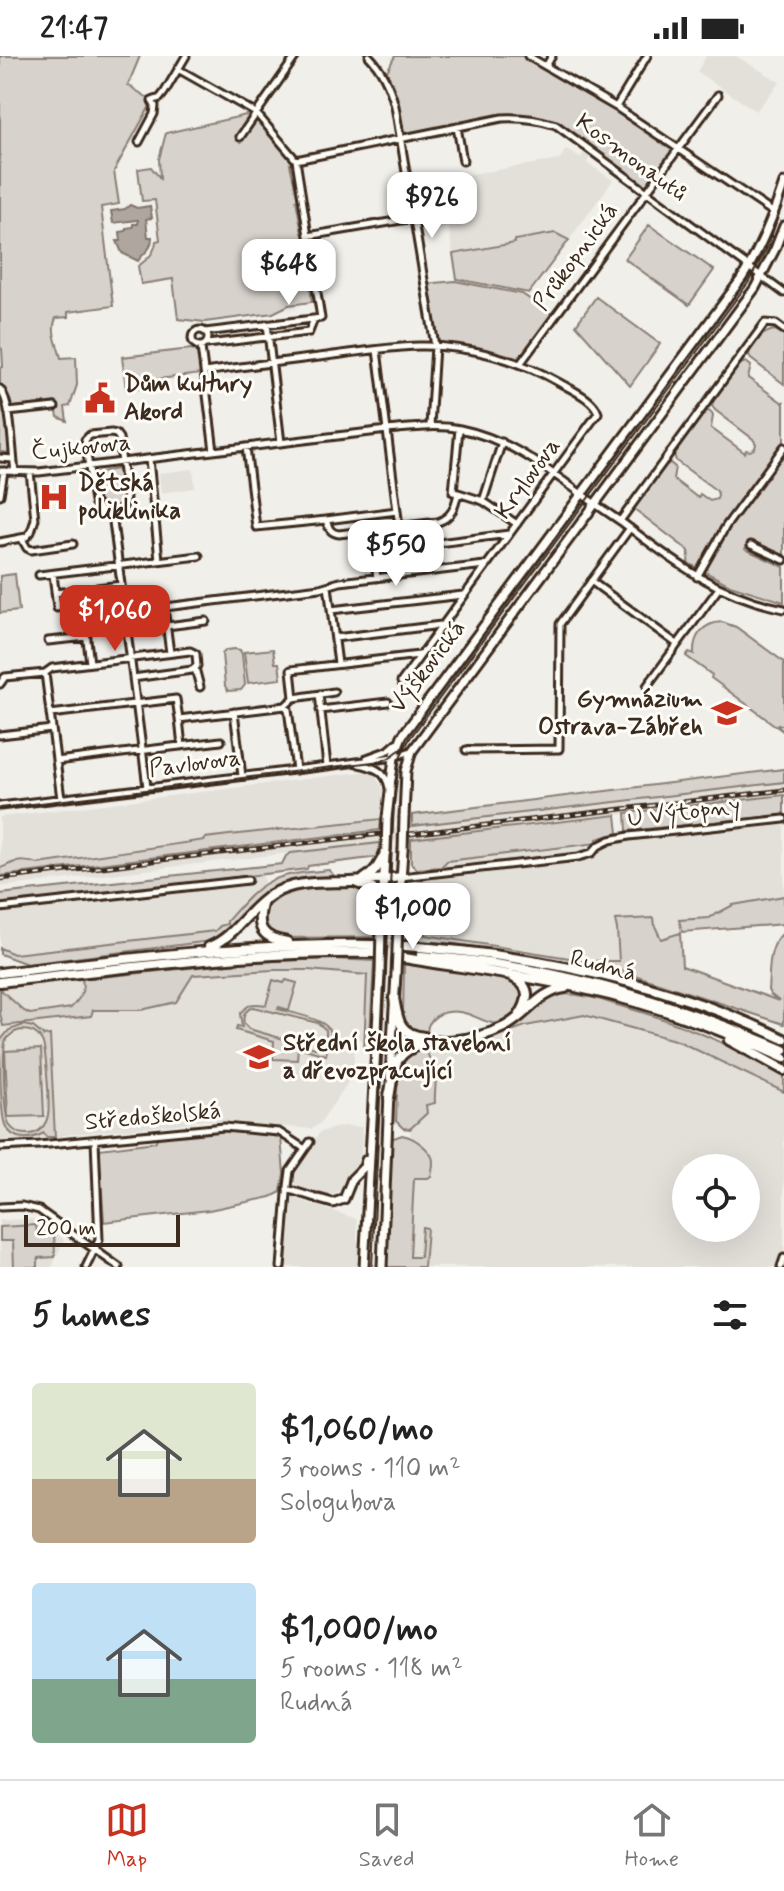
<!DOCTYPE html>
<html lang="en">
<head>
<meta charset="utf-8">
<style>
  body { margin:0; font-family:Mynerve,sans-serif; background:#f2f2f2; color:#222; height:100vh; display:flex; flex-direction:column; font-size:30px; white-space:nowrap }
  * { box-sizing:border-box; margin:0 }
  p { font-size:26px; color:#767676 }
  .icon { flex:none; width:44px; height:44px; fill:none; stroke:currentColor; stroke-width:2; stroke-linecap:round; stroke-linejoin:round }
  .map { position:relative; height:1211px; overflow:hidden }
  .side { display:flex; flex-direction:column; background:#fff; flex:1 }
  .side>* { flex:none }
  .fabs { position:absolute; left:672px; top:1098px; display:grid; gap:16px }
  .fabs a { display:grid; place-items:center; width:88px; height:88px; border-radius:50%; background:#fff; box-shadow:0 8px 32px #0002; font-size:40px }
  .scale { position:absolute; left:24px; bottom:20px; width:156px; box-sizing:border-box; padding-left:8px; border:4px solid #3b2a1e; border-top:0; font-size:22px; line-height:28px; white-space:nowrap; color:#3b2a1e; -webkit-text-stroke:6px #fdfcf7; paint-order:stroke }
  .price { position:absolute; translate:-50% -68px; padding:0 18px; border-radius:16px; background:#fff; color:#222; font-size:26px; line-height:52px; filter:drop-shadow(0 2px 4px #0008) }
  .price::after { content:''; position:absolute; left:50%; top:48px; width:24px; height:18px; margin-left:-12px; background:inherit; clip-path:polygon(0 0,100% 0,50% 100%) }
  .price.selected { background:#c8321e; color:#fff }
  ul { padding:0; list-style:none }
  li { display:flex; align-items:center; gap:24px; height:200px; padding:0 32px }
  li span { display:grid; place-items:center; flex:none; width:224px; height:160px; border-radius:8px; color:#555 }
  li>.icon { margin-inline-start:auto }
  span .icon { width:96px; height:96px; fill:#fffc; stroke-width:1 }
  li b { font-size:34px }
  h2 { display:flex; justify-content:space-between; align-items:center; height:96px; padding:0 32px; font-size:34px }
  .status { display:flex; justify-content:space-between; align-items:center; height:56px; padding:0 40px; background:#fff; direction:ltr }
  .status svg { height:22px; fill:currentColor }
  .dock { display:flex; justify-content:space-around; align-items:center; height:112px; border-top:2px solid #e0e0e0; background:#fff; font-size:22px; color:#767676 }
  .dock a { display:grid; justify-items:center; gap:4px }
  .dock .selected { color:#c8321e }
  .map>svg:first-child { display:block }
  .built { fill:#e3e0da; fill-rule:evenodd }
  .green { fill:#d7d2cc; stroke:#897e75; stroke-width:2; fill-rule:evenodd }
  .water { fill:#aea69f; stroke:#80746b; stroke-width:2 }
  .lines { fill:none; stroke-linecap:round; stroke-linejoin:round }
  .highway-tunnel { stroke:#cdc8c1; stroke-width:8; stroke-dasharray:8 4; stroke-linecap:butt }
  .street-casing { stroke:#3b2a1e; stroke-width:11 }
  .secondary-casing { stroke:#3b2a1e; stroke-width:13 }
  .highway-casing { stroke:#3b2a1e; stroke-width:14 }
  .street { stroke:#fdfcf7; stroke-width:5 }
  .secondary { stroke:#fdfcf7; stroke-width:7 }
  .highway { stroke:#fdfcf7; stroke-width:8 }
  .tram { stroke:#3b2a1e; stroke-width:2 }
  .rail-casing { stroke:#3b2a1e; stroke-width:5 }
  .rail { stroke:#fdfcf7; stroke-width:2; stroke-dasharray:6; stroke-linecap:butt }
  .secondary-bridge-casing { stroke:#3b2a1e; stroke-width:13; stroke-linecap:butt }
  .secondary-bridge { stroke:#fdfcf7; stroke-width:7 }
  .labels { text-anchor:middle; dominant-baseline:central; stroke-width:6; stroke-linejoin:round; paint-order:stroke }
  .street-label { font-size:24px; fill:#3b2a1e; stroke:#fdfcf7 }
  .poi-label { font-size:24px; font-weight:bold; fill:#3b2a1e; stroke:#fdfcf7; text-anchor:start }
</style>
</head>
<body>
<div class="status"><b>21:47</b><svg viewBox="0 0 49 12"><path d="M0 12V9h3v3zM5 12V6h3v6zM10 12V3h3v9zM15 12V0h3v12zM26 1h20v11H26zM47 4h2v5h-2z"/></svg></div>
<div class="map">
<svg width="784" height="1211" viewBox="0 0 784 1211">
  <rect width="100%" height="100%" fill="#f1efea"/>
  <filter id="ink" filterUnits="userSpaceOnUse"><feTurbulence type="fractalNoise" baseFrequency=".0125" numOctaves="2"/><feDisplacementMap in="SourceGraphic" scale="16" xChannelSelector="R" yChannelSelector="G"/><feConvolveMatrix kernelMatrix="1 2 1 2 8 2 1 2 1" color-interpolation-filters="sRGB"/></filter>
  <g filter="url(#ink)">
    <!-- built -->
    <path class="built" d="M706 0H736L780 26 756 55 697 16Z
      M566 93 580 102 584 97 590 101 587 107 613 124 569 184 554 177 515 185 516 187 453 198 440 123 559 104Z
      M193 413 195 432 161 437 159 417Z
      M369 715 375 719 383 733 381 763 229 779 206 782V784L0 812V761Z
      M784 726V739L0 831V819Z
      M784 759V840L733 849 709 862 680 864 682 876 661 883 655 870 654 862 615 865 617 873 619 904 588 905 424 879 419 828 441 811 446 805 597 787V783L627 775Z
      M263 819 264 828 247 843 228 865V868L215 875 14 898 0 892V855L226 830V823Z
      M273 914H308L368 919 364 984 355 983 353 1019 320 1067 312 1073 204 1064 171 1069 66 1079 59 1082 0 1085V957L3 970 91 960 93 954H141L176 946 193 919Z
      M82 923 84 932 81 941 71 952 67 954 27 957 2 933Z
      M584 959 678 985 784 1036V1211H424V1208L410 1201 414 1121 410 1073 427 994ZM686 1112H746V1172H686Z
      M342 1070 362 1071 361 1112 330 1144 291 1130 292 1122 296 1112 320 1076Z
      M291 1141 357 1163V1181L359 1189 357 1211H286Z
      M35 1163 47 1169 64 1184 52 1211H0V1164Z"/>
    <!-- green -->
    <path class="green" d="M0 0H140L128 29 148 42 150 50 114 115 119 148 101 151 113 250 68 256V261L56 262C50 275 58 289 61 302L76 301 77 329 70 350 65 351 67 365 58 361 55 346 8 352 13 397 0 396V312L3 311 2 293 0 292Z
      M395 0H528L680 92 647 135 556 69 522 61 400 83 395 50 384 21Z
      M246 59 254 65H260L294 107V109L290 108 298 144H296L302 177 306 180V183H303L304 193 309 197H305L310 221H309L312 246 289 249 273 257 205 266 178 263 173 223 141 228 138 210C148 203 155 197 156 185L160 184 155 144 142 145 138 113 151 111 160 122 159 103 166 77Z
      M649 169 714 214 689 249 625 203Z
      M555 177 569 184 529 237 457 223 453 198 515 187V184Z
      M455 225 522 238 555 260 520 308 500 301 435 290 425 228Z
      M596 241 660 288 630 330 576 269Z
      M775 274 784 278V328L751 303 749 299C752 286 762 276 775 274Z
      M191 293 195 294 199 300 202 318 141 325V332L126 334 122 301Z
      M746 306 751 310 748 322 783 347 784 345V502L749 486 745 493 784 511V546L730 529 688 507 689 495 633 452 664 410 670 407 675 411 673 423 698 442 700 438 710 445 717 443 718 439 717 435 676 405 674 398 703 358 708 355 711 356 713 360 711 372 745 397 746 394 750 395 755 392 756 388 753 383 715 354 712 350 713 344 740 308Z
      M117 413 120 416 123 444 117 453C92 459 95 434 95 417Z
      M15 518 19 555 0 557V520Z
      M722 566 736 571 784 606V670L778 668 777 669 784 676 711 622 712 619 686 600 689 596 694 598C693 580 703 567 722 566Z
      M235 593 240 594 242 598 245 629 241 634 228 635 225 630 222 598 226 594Z
      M273 593 275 607H279L281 623 248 627 244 596Z
      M784 713V726L412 770V759Z
      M784 739V759L627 775 626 757Z
      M616 759 618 777 597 783 598 787 447 805 441 811 417 813 411 807V783Z
      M381 763 380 774 0 820V812C4 811 7 809 10 808 18 804 30 805 38 808L205 784V782L229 779Z
      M380 787 378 801 308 810 307 813 0 849V838L282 808 286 800 291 797Z
      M329 814 334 820 304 822 277 830 245 856 226 878 211 885 27 908 0 898V892L14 898 215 875 220 870 227 868V865C239 852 250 837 265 828 283 817 308 816 329 814Z
      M419 828 425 879 588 905H619L617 873 615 864 654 862 655 870 661 883 680 877 682 910 779 945 770 938 768 934C770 912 767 891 784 876V968L619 914 448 887 406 884 408 847 411 836Z
      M308 831H357L372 838 377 849 375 881 278 882 266 875 264 862 268 850 282 840Z
      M784 840V868L682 876 679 864 709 862 733 849Z
      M333 903 374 905 369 998 364 994 367 919 308 914H273L193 919 176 946 141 954H93L91 960 3 970 0 957V933L24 955 30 958 71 952C79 943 85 937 82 923L247 906Z
      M404 908C424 910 508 916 518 930 525 940 518 951 512 959 498 976 483 963 468 958 455 953 436 955 429 968 427 971 427 976 427 980L409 974 403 960Z
      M273 924 284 927 286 924 297 927 289 954 279 951 278 953C295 958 352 966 323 993L327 995 326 999 298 991 297 1004 273 1003 274 985 236 974 237 970 242 971 240 958C248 947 254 947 266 949ZM253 951 318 967 326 974V985L322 990 315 992 249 973 244 968C242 959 245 954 253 951Z
      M562 938C582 938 599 943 617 949 673 964 735 989 784 1020V1036L678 985 584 959 526 970 505 977C523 964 541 945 562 938Z
      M24 969 33 971 44 980 50 979 55 1081H46L44 1077C31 1084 13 1086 5 1069 0 1055 0 1003 0 985L9 974ZM21 974C30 974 37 976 42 985 46 991 50 1051 48 1059 46 1070 38 1079 27 1078 18 1078 10 1073 8 1065 4 1056 2 991 6 984 10 978 15 975 21 974Z
      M41 993 44 1060 8 1061 5 995Z
      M426 993 431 1007 441 1017 435 1018C437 1029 434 1035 435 1047L426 1049 427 1057 410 1073 403 1072 396 1065C398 1039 391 996 426 993Z
      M225 1074 281 1081 284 1118 281 1136 271 1141 209 1154 104 1166 99 1093 155 1086 158 1081Z
      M402 1079C411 1081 414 1083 421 1088 434 1099 435 1103 431 1120L428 1122H414L410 1201H420L422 1171 427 1172 424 1211H385L390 1088 391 1083Z
      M36 1169 37 1176 54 1175 55 1201 38 1202V1211H14L13 1185H0V1171Z"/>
    <!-- water -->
    <path class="water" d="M130 149 137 152 150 150 152 162 146 163 148 181H152C152 194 144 196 138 205L122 197 117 185H121L120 176 126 175V172L133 171V168H138V164L113 167 111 155 125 153Z"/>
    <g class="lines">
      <!-- highway-tunnel -->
      <path class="highway-tunnel" d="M375 889 405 890"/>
      <!-- street casing -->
      <g class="street-casing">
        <path id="street" d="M369 0C383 14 390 31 395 50L435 290 430 370
          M528 0 616 51 774 157
          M546 10 552 0
          M178 13 256 57 296 104 321 262 205 276
          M616 51 647 0
          M457 71 463 105
          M240 81 296 0
          M139 86 154 58 155 50 152 45 160 42 164 37 186 0
          M296 104 502 62C522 61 537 63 556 69L784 237
          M308 180 413 162
          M267 268 281 387
          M192 282a8 8 0 1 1 16 0a8 8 0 1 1-16 0Z
          M207 288 309 276 314 263
          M201 291 214 395
          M377 294 399 471
          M520 308 718 39
          M204 316C245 310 286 305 327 300 357 296 388 291 419 290 467 289 518 303 560 327 572 334 594 343 598 357L401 626
          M0 333C12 347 12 396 15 416
          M8 356 55 351
          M111 377 116 378 119 382 126 442 123 451 112 458 101 455 94 446 85 384 90 379Z
          M246 391 256 471 326 464C329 472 330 477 339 478L438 466C452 461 455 451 458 437L483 445 517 468
          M0 402 13 403
          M149 403 159 504
          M0 415 39 416 387 374C411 372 436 368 460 373 509 383 544 411 583 439 596 449 610 458 623 467 677 508 716 539 784 553
          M458 437 453 436 459 373
          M0 439 4 415
          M483 445 502 386
          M112 458 147 731
          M326 464 397 455
          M620 465 765 267 776 268 784 274
          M371 474 377 522
          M22 483 27 492 31 494 73 488
          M0 486 26 481 31 476 35 463 30 416
          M751 489 784 504
          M407 491 509 478
          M53 518 57 552
          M39 519 199 500
          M697 521 726 470 784 391
          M591 525 677 588
          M328 530 338 608
          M55 537 121 529
          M164 551 170 597
          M331 554 463 539
          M167 570 206 565
          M335 582 441 569
          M48 585 87 581
          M90 607 84 561 320 532 340 526 485 509
          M195 612 200 631
          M45 617 61 743
          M0 628 5 621 45 617 52 612 190 595 196 598 197 610 192 614 133 622
          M647 630 719 532
          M319 638 327 710
          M294 642 291 614 419 599
          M285 650 288 653 296 714
          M320 654 388 646
          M234 656 242 720
          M50 658 176 643 179 663 285 650 294 642 334 636
          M179 663 182 690
          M0 679 52 673
          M466 694 559 693 560 568 630 472
          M367 702 389 694 397 687
          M56 705 221 685
          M359 708C374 711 386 715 389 732
          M0 750 327 710 394 701 411 695
          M401 821 578 801 592 797 598 790 610 784 629 780 784 763
          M0 852 248 824
          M0 1091 39 1089 224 1071 279 1076 305 1093
          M287 1133 319 1143
          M0 1151 22 1150 39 1154 119 1211
          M86 1211 99 1184 95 1084
          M281 1211 287 1138 290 1115 310 1086
          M781 1211 784 1202"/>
      </g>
      <!-- secondary casing -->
      <g class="secondary-casing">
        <path id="secondary" d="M404 761 406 715 412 695 755 232 775 193 784 170
          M387 762 394 701 402 680 742 222C761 192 773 161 784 127
          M381 870 385 800
          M398 871 403 794
          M390 1021 396 918
          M319 1143 333 1147 344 1143 352 1123 364 1111 366 1104
          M364 1211 380 918
          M382 1211 389 1037"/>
      </g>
      <!-- highway casing -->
      <g class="highway-casing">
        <path id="highway" d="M364 823C375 817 380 808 385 797
          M357 827 373 833 382 848
          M263 845C255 871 261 882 287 886
          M405 890C535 899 666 926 784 983
          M209 891C235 881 247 854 271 839 295 824 324 827 351 826 368 825 385 823 401 821
          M421 900C552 909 664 943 784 994
          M404 902C463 912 522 919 580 932 650 947 720 972 784 1002
          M0 917C125 903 249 887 375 889
          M514 922C532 931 529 945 519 960
          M0 926C125 912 249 895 375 897
          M394 942C398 963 398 978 424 981
          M376 984C419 985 464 991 504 971 526 960 540 935 565 932
          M729 984 784 1014
          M389 1042C395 1010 391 999 423 987"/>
      </g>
      <!-- street -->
      <use href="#street" class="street"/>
      <!-- secondary -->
      <use href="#secondary" class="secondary"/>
      <!-- highway -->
      <use href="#highway" class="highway"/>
      <!-- tram -->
      <path class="tram" d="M0 752 381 705 389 702 405 690
        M372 1211 395 726 401 699 410 682 748 227 768 190 784 143"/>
      <!-- rail casing -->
      <g class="rail-casing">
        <path id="rail" d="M410 778 784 734
          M0 823 381 778"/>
      </g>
      <!-- rail -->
      <use href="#rail" class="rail"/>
      <!-- secondary-bridge casing -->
      <g class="secondary-bridge-casing">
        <path id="secondary-bridge" d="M386 794 387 762
          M403 794 404 761
          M380 918 381 870
          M396 918 398 871"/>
      </g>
      <!-- secondary-bridge -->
      <use href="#secondary-bridge" class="secondary-bridge"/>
    </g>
  </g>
  <!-- icons -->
  <defs>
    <g id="civic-bare" transform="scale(2.4)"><path d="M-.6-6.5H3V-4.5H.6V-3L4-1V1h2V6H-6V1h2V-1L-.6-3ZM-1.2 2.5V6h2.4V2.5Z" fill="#c8321e" stroke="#fdfcf7" stroke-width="2.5" paint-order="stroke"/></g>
    <g id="hospital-bare" transform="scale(2.4)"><path d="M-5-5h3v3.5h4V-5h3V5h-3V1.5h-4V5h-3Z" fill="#c8321e" stroke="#fdfcf7" stroke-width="2.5" paint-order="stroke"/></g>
    <g id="school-bare" transform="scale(2.4)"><path d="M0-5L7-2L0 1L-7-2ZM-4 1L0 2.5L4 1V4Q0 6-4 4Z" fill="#c8321e" stroke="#fdfcf7" stroke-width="2.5" paint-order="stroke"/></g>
  </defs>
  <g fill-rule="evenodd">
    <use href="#civic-bare" x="100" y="342"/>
    <use href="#hospital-bare" x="54" y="441"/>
    <use href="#school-bare" x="727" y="657"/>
    <use href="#school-bare" x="259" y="1001"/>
  </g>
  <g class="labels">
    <!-- street labels -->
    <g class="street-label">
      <text transform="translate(631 102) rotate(36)">Kosmonautů</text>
      <text transform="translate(576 201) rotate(-54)">Průkopnická</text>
      <text transform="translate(81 392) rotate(-6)">Čujkovova</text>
      <text transform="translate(528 423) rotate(-54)">Krylovova</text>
      <text transform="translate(428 611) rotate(-53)">Výškovická</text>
      <text transform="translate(195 708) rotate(-7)">Pavlovova</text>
      <text transform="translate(684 757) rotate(-7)">U Výtopny</text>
      <text transform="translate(603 910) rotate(14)">Rudná</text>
      <text transform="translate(153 1061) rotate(-5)">Středoškolská</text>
    </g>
    <!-- poi labels -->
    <g class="poi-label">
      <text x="124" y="328">Dům kultury<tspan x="124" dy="28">Akord</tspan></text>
      <text x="78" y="427">Dětská<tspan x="78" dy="28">poliklinika</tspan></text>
      <text x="703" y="643" text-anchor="end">Gymnázium<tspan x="703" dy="28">Ostrava-Zábřeh</tspan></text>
      <text x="283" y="987">Střední škola stavební<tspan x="283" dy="28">a dřevozpracující</tspan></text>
    </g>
  </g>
</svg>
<div class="fabs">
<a><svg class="icon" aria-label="locate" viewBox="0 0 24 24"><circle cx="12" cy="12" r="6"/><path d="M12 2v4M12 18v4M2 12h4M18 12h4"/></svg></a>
</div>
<div class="scale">200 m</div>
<b class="price" style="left:432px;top:184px">$926</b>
<b class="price" style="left:289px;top:251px">$648</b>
<b class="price" style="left:396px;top:532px">$550</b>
<b class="price selected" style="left:115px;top:597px">$1,060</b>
<b class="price" style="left:413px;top:895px">$1,000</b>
</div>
<section class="side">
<h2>5 homes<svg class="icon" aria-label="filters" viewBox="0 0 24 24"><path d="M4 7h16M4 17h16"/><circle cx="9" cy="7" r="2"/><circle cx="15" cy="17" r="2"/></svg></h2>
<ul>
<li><span style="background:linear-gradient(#dfe7d0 60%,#b9a48a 0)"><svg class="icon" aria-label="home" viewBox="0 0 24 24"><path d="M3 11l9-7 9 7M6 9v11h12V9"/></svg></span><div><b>$1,060/mo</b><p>3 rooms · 110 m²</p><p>Sologubova</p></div></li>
<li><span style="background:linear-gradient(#bfe0f5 60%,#7fa58c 0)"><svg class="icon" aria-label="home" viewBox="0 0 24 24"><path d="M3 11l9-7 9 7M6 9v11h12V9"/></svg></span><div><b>$1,000/mo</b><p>5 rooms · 118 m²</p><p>Rudná</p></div></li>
</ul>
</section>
<nav class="dock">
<a class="selected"><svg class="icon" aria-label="map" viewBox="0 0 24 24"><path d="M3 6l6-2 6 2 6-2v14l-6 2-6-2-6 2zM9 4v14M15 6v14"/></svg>Map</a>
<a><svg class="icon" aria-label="saved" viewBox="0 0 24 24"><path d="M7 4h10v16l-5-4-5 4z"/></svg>Saved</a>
<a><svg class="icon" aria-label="home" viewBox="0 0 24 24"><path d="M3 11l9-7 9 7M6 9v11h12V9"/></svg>Home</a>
</nav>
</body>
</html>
